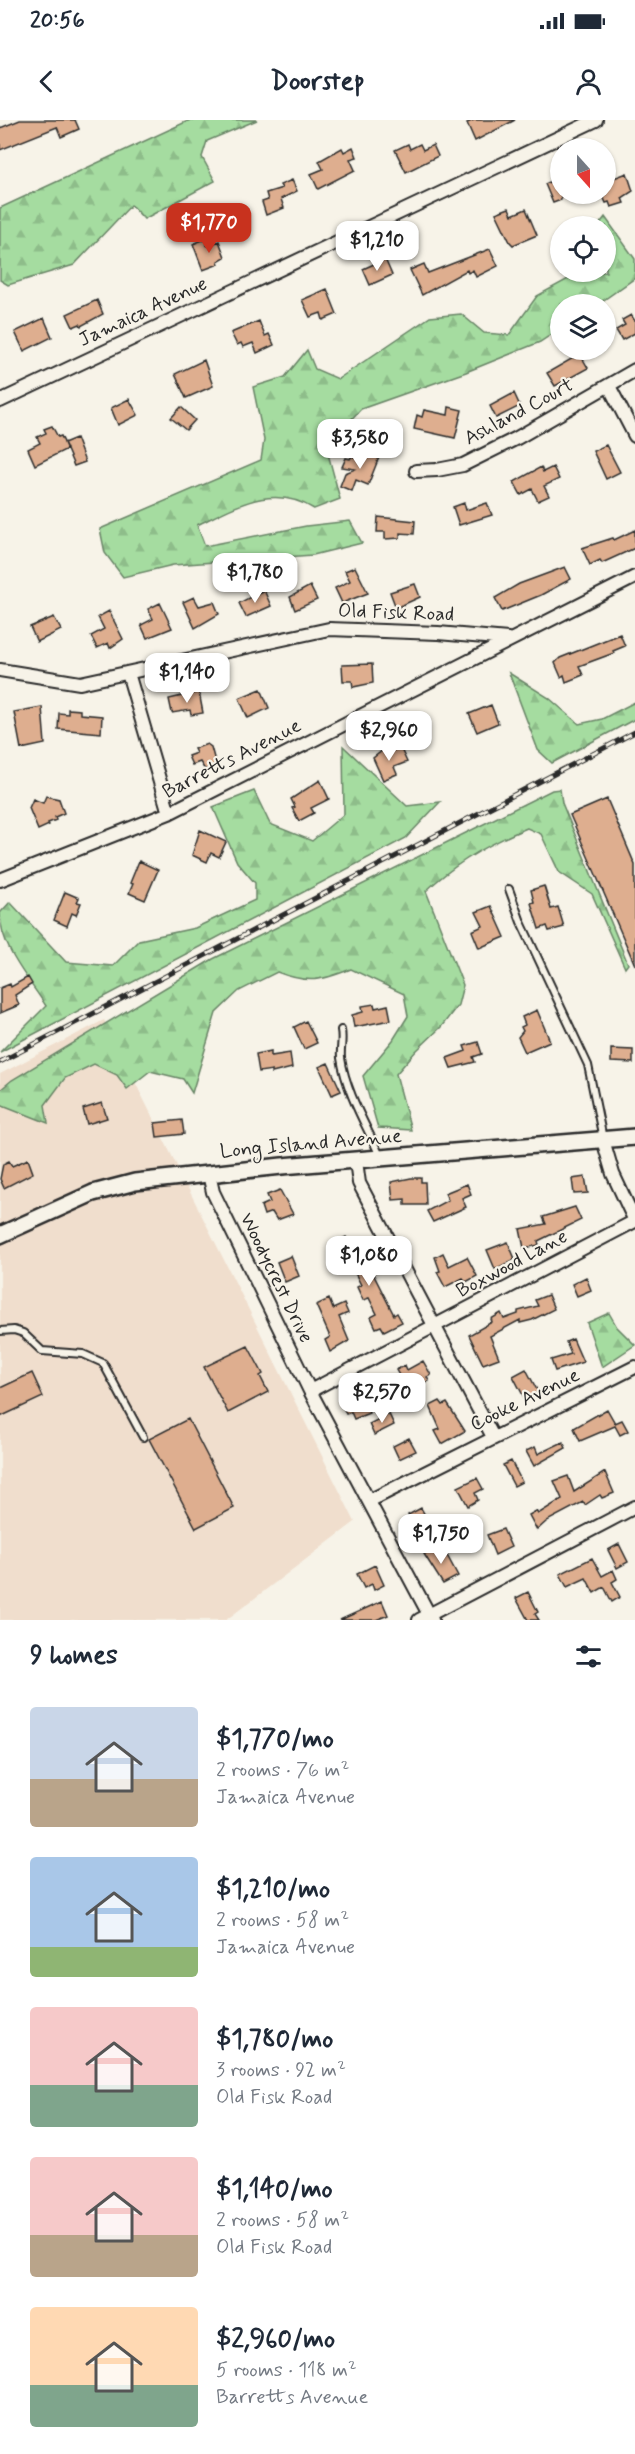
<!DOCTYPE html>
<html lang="en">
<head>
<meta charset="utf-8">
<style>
  body { margin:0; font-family:Mynerve,sans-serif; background:#f2f2f3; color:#1f2937; height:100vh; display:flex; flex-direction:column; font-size:22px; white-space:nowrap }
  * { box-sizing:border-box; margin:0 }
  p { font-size:20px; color:#747a83 }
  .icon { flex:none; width:33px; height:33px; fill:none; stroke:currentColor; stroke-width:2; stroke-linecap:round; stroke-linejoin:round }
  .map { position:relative; height:1500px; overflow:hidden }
  .panel { display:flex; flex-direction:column; background:#fff; flex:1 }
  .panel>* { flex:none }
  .needle { width:39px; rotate:159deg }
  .tools { position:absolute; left:550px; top:18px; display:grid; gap:12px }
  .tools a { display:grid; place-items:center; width:66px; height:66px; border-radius:50%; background:#fff; box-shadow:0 2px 4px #0004; font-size:30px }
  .price { position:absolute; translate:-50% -51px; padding:0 14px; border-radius:12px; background:#fff; color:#222; font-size:20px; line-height:39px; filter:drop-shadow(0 2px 3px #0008) }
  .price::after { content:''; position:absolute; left:50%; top:36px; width:18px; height:14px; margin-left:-9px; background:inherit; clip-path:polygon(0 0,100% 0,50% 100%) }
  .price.selected { background:#c8321e; color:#fff }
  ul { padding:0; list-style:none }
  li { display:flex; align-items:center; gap:18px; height:150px; padding:0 30px }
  li span { display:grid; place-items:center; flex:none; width:168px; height:120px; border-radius:6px; color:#555 }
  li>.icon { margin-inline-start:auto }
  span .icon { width:72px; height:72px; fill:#fffc; stroke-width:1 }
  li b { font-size:26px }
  h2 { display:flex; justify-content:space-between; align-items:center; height:72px; padding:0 30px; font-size:26px }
  .status { display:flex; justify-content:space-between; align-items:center; height:42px; padding:0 30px; background:#fff; direction:ltr }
  .status svg { height:16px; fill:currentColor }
  header { display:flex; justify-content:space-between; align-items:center; height:78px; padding:0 30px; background:#fff; font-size:27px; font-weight:700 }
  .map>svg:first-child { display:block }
  .built { fill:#f0decd }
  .forest { fill:url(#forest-firs); stroke:#688466; stroke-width:1.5 }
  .building { fill:#deae8f; stroke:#2b2b2b; stroke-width:1.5 }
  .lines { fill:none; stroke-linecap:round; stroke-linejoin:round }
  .service-casing { stroke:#2b2b2b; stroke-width:10 }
  .minor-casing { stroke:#2b2b2b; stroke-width:16 }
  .tertiary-casing { stroke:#2b2b2b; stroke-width:20 }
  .service { stroke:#f7f3e8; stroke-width:6 }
  .minor { stroke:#f7f3e8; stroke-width:12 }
  .tertiary { stroke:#f7f3e8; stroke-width:15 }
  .rail-casing { stroke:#2b2b2b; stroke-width:5 }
  .rail { stroke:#f7f3e8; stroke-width:3; stroke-dasharray:9; stroke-linecap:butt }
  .labels { text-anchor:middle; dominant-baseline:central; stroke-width:4.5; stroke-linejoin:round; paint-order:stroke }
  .street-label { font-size:20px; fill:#2b2b2b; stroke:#f7f3e8 }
</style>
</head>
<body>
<div class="status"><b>20:56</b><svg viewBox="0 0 49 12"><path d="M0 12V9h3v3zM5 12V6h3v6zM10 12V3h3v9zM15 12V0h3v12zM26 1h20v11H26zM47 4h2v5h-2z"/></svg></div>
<header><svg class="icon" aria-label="back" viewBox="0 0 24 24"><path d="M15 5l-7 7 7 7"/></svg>Doorstep<svg class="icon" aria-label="person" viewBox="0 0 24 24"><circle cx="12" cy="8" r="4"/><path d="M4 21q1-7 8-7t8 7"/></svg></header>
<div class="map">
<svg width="635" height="1500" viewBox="0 0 635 1500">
  <defs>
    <pattern id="forest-firs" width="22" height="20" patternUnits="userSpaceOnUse" patternTransform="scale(1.5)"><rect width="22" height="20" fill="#a5dca0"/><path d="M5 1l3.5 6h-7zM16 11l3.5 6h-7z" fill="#8ebd8a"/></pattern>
  </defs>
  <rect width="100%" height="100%" fill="#f7f3e8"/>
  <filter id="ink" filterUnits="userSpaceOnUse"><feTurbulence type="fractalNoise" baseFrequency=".0167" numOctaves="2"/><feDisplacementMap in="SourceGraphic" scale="12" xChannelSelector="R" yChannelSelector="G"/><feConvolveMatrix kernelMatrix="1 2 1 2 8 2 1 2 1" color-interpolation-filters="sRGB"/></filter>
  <g filter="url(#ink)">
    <!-- built -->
    <path class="built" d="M104 900 355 1402 226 1500H0V954Z"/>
    <!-- forest -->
    <path class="forest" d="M190 0H257L207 21 202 37 215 61 144 99 131 85 74 145 8 165 0 160V88Z
      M605 97 635 139V158L598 184H561V208L540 222 466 252 361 289 326 326 340 379 314 389C273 363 237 386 197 405L205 426 306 406 350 401 362 423 313 435 173 445 123 457 105 433 100 409 261 340 264 320 253 267 285 257 307 230 315 249 338 259 430 197 461 194 484 213 509 215 537 176 572 157 574 152H606V106H598Z
      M509 553 549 578 579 604 602 599 635 582V599L552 643 538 630Z
      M343 626 407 686 440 682 406 718 0 932 46 886C28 858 0 827 0 793L10 782 66 842 113 846 139 820 195 808 255 780V763L237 742 213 687 254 671 270 704 312 721 344 694Z
      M560 669 562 683 628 844 625 848 592 774 559 752 541 714 527 708C490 723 454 744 426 771L463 865 458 885 441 907 416 931 396 954 411 1010 378 1008 363 956 393 920 408 896 404 874 351 849C321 861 308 864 277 852L239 871 216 893 192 973 183 959 150 951 127 969 117 955 94 944 65 958 45 985 48 1003 0 984V970L12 960 213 839 552 670Z
      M609 1193 617 1207 635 1225 602 1247 587 1203Z"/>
    <!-- building -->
    <path class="building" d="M20 0H75L79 9 61 17 57 7 0 30V8Z
      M474 0H515L475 21 467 3Z
      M408 24 410 29 420 24 423 30 433 25 438 36 406 52 395 30Z
      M353 27 357 37 350 39 355 50 318 69 311 54 323 49 319 41 342 28 344 32Z
      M627 53 633 71 622 78 624 83 611 87 609 82 606 83 602 74H606V61Z
      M561 57V80L553 83 545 64Z
      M292 60 297 71 281 79 284 88 266 95 262 82 268 80 266 73 282 68 280 65Z
      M509 88 512 95 526 89 537 115 513 125 510 122 496 93Z
      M205 119 207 126 219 121 225 137 218 141 219 144 203 150 193 124Z
      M490 129 498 146 476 157 473 150 468 153 467 150 422 175 410 150 424 144 428 153Z
      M385 139 392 155 370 165 363 149Z
      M327 169 337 194 323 200 321 193 310 197 302 180Z
      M97 180 103 194 81 206 80 204 73 207 67 194Z
      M631 195 635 201V213L622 220 616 210 625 205 622 200Z
      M44 198 52 217 24 231 15 212Z
      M259 201 265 216 269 214 274 225 257 233 253 223 243 227 241 223 237 225 231 213Z
      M580 234 588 248 555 266 547 253Z
      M204 240 213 266 186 278 175 254Z
      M514 273 520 286 496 298 490 286Z
      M129 279 138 295 118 305 111 288Z
      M181 287 195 300 186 310 171 298Z
      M449 287 462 290 455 318 414 309 417 295 422 297 424 290 448 295Z
      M52 306 58 317 61 316 67 329 35 345 28 329 40 323 37 317 46 313 44 309Z
      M76 318 85 342 74 346 64 323Z
      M606 325 620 352 606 359 593 331Z
      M366 329 380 335 368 365 356 360 352 371 340 366 345 353 355 349 342 347 346 338 350 339 352 336 362 340Z
      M541 347 543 352 553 347 559 359 544 366 549 376 538 381 532 369 521 375 514 362Z
      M464 383 466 390 487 383 492 395 459 405 453 387Z
      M378 397 415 401 414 414 400 413V418L385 419V412H377Z
      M635 410V428L602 443 600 440 590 445 582 428 613 418 614 420Z
      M355 447 368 473 342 483 335 468 350 461 345 451Z
      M565 447 571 459 541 475 502 491 495 478 519 464Z
      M415 464 420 477 396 488 390 472Z
      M310 466 317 480 295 490 290 477Z
      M264 470 271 486 246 497 239 483Z
      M194 477 199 486 214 482 219 494 195 508 183 482Z
      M160 483 172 508 147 518 141 505 153 499 148 489Z
      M109 491 123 519 110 528 108 523 97 528 91 516 104 509 98 497Z
      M54 497 61 510 37 522 30 507Z
      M620 514 625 526 613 531 614 533 579 546 583 555 566 562 564 555 561 557 555 543 560 538Z
      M372 544 373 563 353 567 352 561H343L342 545Z
      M261 569 269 588 248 598 239 578Z
      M199 572 203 593 191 595 190 590 172 593 169 579Z
      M491 585 498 603 477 612 469 594Z
      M42 587 45 624 21 629 14 592Z
      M68 589 80 590V594L102 596 101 613 58 609 59 593 68 594Z
      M207 624 211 627 216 645 205 650 200 642 192 645 188 636 196 633 194 629Z
      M400 627 407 642 394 647 397 654 383 660 373 638 383 630 390 632Z
      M320 660 329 679 311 688 314 693 299 701 292 688 295 687 291 679Z
      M46 676 59 679 64 693 55 697 56 700 48 703 49 705 38 710 29 688 33 679 43 683Z
      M607 679 635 745V845L570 695Z
      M200 710 226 722 219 737 211 733 207 742 192 735Z
      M139 741 158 750 145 780 129 773 133 764 130 763Z
      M544 766 551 789 558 787 564 807 549 811 547 806 539 809 531 783 534 782 531 770Z
      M65 772 79 778 77 782 81 783 76 795 72 793 67 806 54 800Z
      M491 786 505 817 479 828 472 811 483 806 476 792Z
      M28 857 32 864 15 875 19 885 0 893V868L10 864 11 867Z
      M374 884 375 888 388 885 391 900 354 907 352 895 363 892 362 886Z
      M537 890 550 921 525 932 518 917 523 911 521 907 525 905 522 897Z
      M306 901 317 923 304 929 294 907Z
      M478 922 482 934 473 937 475 942 451 948 447 938 466 931 464 926Z
      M611 929 633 930V943L611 942Z
      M271 931V936L290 933 292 948 272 953V950L259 952 256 934Z
      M328 943 341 971 332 975 319 947Z
      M102 983 107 998 87 1004 83 989Z
      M182 1000 184 1014 157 1017 155 1003Z
      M28 1039 33 1053 4 1068 0 1059 3 1044 9 1041 12 1046Z
      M585 1057 588 1073 574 1074 572 1059Z
      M411 1058H421V1062H425L426 1085H405V1079L393 1080 391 1062Z
      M467 1064 471 1074 462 1078 466 1087 433 1102 427 1091 448 1080 445 1073Z
      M280 1070 293 1094 277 1100 272 1092 264 1095 261 1086 270 1082 267 1075Z
      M575 1087 581 1100 538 1121 539 1125 524 1128 520 1109 546 1104 543 1097Z
      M346 1117 354 1133 357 1135 362 1132 394 1195 397 1193 402 1202 384 1211 381 1206 376 1208 371 1197 377 1194 369 1178 363 1180 357 1167 361 1165 351 1145 347 1147 336 1122Z
      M508 1122 515 1139 495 1149 487 1130Z
      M443 1133 449 1146 467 1137 477 1156 466 1162 463 1158 445 1167 437 1152 440 1151 435 1137Z
      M291 1136 299 1156 285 1162 277 1142Z
      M586 1157 591 1170 577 1176 572 1164Z
      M548 1175 554 1189 532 1200 520 1203V1200L490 1216 499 1238 483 1244 469 1215 492 1202 491 1199 501 1193 504 1199 518 1194V1191L538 1186 535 1180Z
      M329 1179 333 1189 344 1184 348 1193 339 1197 349 1221 330 1232 325 1220 330 1217 316 1185Z
      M573 1219 583 1242 555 1251 551 1240 571 1234 566 1222Z
      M248 1226 263 1254 260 1256 268 1272 228 1293 204 1247Z
      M423 1241 431 1255 427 1257 429 1261 396 1279 392 1269 404 1264 396 1250 405 1245 407 1250Z
      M526 1249 538 1272 525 1279 513 1256Z
      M32 1253 43 1277 0 1297V1268Z
      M368 1274 371 1282 366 1284 369 1293 354 1299 351 1292 346 1294 342 1284Z
      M440 1281 443 1285 447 1283 465 1311 442 1324 435 1311 440 1309 430 1286Z
      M607 1289 615 1303 622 1300 628 1311 620 1315 615 1306 580 1321 574 1308Z
      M389 1294 394 1305 374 1315 369 1304Z
      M188 1299 234 1388 196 1408 149 1319Z
      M409 1318 416 1331 399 1339 393 1326Z
      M563 1322 566 1328 534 1346 526 1331 535 1327 538 1334Z
      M511 1341 522 1362 514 1366 503 1345Z
      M605 1352 614 1373 602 1378 600 1375 585 1385 583 1382 547 1401 537 1410 529 1395 536 1391 538 1394 562 1379 554 1361 568 1356 574 1372Z
      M477 1358 483 1369 475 1373 478 1380 468 1386 458 1367Z
      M421 1388 431 1406 418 1413 408 1395Z
      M503 1409 511 1427 495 1435 487 1415Z
      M619 1424 628 1442 617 1448 608 1430Z
      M442 1426 458 1456 443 1464 424 1434Z
      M592 1438 602 1456 613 1450 617 1459 612 1462 620 1477 612 1482 604 1467 594 1473 586 1458 567 1467 560 1454Z
      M375 1445 384 1465 374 1470 372 1464 364 1468 357 1454Z
      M528 1472 538 1492 535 1494 539 1500H528L516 1478Z
      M382 1481 388 1495 376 1500H340Z"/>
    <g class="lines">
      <!-- service casing -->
      <g class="service-casing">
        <path id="service" d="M509 769 521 802 588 945 603 1019
          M341 910C343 920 340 929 341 938 346 972 366 1005 380 1036
          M0 1211 14 1210 23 1213 42 1231 83 1234 103 1243 143 1317"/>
      </g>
      <!-- minor casing -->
      <g class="minor-casing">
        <path id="minor" d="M609 266 635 316
          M0 281 596 0
          M416 351 437 350 463 345 517 318 635 250
          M0 550 80 563 329 509 438 513 508 519
          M128 553 169 693
          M0 760 169 693 635 457
          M603 1020 613 1054 635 1101
          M356 1041 359 1063 493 1317
          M209 1054 213 1072 310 1271 432 1500
          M310 1271 635 1101
          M369 1381 635 1247
          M419 1500 635 1387"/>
      </g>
      <!-- tertiary casing -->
      <g class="tertiary-casing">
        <path id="tertiary" d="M0 1115 93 1073 135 1062 282 1046 635 1017"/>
      </g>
      <!-- service -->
      <use href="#service" class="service"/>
      <!-- minor -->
      <use href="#minor" class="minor"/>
      <!-- tertiary -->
      <use href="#tertiary" class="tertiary"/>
      <!-- rail casing -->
      <g class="rail-casing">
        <path id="rail" d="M0 942 635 612"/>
      </g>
      <!-- rail -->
      <use href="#rail" class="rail"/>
    </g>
  </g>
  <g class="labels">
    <!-- street labels -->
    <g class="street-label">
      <text transform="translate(143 192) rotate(-25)">Jamaica Avenue</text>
      <text transform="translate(519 292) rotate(-28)">Ashland Court</text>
      <text transform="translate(396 493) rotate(2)">Old Fisk Road</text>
      <text transform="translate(232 639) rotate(-27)">Barretts Avenue</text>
      <text transform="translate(311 1024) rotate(-5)">Long Island Avenue</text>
      <text transform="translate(512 1144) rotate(-28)">Boxwood Lane</text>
      <text transform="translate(276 1158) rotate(64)">Woodycrest Drive</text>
      <text transform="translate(525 1280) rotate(-26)">Cooke Avenue</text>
    </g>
  </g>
</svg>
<div class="tools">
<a><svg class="needle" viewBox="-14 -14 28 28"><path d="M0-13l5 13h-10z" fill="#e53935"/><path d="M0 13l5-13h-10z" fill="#747a83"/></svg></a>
<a><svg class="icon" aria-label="locate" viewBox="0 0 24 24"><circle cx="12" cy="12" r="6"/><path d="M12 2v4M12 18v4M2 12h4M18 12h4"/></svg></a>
<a><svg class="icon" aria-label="layers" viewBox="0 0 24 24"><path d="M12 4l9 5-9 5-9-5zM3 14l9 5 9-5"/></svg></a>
</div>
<b class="price selected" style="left:209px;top:134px">$1,770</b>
<b class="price" style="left:377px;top:152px">$1,210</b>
<b class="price" style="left:360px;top:350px">$3,580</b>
<b class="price" style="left:255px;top:484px">$1,780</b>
<b class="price" style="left:187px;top:584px">$1,140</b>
<b class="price" style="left:389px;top:642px">$2,960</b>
<b class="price" style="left:369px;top:1167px">$1,080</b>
<b class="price" style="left:382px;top:1304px">$2,570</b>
<b class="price" style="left:441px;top:1445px">$1,750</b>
</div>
<section class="panel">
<h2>9 homes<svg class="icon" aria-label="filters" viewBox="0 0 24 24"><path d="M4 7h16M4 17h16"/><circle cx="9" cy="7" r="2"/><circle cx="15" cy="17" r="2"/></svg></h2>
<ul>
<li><span style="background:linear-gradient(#c9d6e8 60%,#b9a48a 0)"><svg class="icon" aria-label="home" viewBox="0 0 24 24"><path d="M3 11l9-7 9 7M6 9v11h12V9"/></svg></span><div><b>$1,770/mo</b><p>2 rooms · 76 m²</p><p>Jamaica Avenue</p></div></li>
<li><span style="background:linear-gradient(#a9c7e8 75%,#8fb573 0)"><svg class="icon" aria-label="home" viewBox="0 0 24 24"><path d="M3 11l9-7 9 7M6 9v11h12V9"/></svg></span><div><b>$1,210/mo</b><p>2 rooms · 58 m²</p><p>Jamaica Avenue</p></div></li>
<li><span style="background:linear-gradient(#f6c9c9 65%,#7fa58c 0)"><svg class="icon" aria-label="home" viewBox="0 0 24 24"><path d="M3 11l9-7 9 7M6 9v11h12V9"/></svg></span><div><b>$1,780/mo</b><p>3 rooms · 92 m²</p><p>Old Fisk Road</p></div></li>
<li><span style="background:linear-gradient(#f6c9c9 65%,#b9a48a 0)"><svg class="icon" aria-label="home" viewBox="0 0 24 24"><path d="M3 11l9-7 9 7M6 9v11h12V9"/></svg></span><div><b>$1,140/mo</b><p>2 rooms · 58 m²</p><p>Old Fisk Road</p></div></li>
<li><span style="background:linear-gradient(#ffd9b3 65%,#7fa58c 0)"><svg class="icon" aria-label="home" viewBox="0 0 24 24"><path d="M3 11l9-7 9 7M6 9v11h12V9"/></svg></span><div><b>$2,960/mo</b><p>5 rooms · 118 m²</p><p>Barretts Avenue</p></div></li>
</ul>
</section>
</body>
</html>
